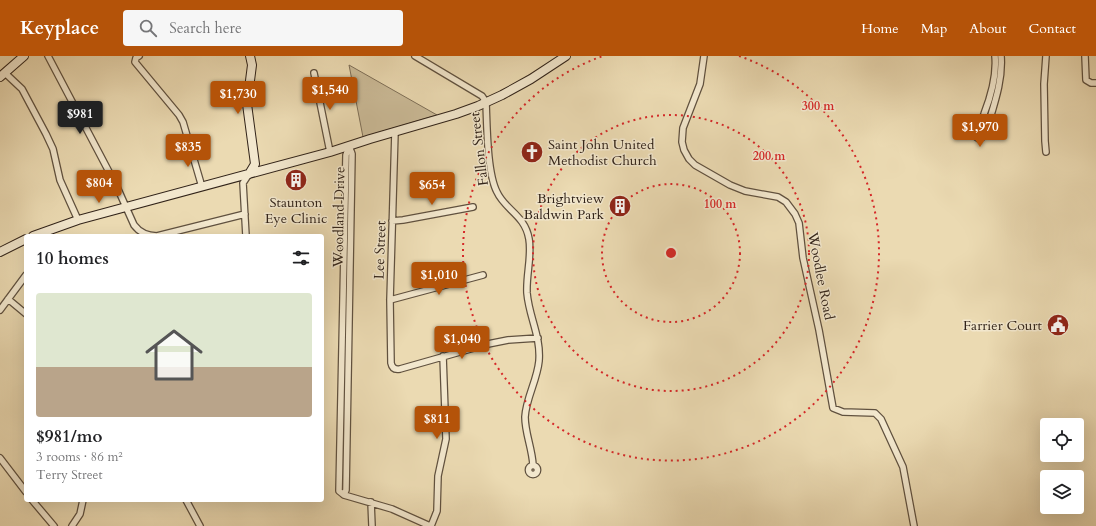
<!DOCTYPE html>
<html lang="en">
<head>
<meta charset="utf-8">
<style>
  body { margin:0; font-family:Cardo,serif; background:#f6f6f6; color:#202124; height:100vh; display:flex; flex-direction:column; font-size:15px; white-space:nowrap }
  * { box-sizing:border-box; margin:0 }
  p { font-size:13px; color:#757577 }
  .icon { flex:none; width:22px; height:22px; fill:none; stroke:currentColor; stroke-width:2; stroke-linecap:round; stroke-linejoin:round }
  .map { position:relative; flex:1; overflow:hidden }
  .side { position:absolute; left:24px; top:178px; width:300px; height:268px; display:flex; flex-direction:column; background:#fff; border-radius:4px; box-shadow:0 4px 16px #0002 }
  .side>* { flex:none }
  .tools { position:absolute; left:1040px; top:362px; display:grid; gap:8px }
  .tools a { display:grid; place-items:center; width:44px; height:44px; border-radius:4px; background:#fff; box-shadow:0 4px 16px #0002; font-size:20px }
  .price { position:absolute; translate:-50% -34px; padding:0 9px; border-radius:4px; background:#b45309; color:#fff; font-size:13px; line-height:26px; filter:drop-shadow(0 1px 2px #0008) }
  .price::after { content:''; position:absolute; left:50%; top:24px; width:12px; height:9px; margin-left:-6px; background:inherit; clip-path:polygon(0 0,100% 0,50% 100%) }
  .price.on { background:#222; color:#fff }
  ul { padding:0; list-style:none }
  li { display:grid; align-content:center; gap:8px; height:212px; padding:0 12px }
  li span { display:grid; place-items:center; height:124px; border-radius:4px; color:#555 }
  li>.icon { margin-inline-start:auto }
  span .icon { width:72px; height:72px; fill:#fffc; stroke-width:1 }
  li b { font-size:17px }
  h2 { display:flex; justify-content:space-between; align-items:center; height:48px; padding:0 12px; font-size:17px }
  header { display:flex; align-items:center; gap:24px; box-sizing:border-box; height:56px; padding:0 20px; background:#b45309; color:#fff }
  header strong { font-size:19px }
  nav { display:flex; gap:22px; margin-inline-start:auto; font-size:14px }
  .search { width:280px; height:36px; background:#f6f6f6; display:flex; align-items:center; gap:10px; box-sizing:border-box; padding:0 14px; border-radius:4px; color:#757577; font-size:15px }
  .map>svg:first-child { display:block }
  .green { fill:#cbbb98; stroke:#7e6f58 }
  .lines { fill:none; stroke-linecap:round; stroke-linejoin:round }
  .street-casing { stroke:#60513f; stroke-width:8 }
  .secondary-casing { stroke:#312319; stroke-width:10 }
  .street { stroke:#f2e7cd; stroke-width:5.5 }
  .secondary { stroke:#f2e7cd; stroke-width:8 }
  .ring { fill:none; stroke:#d62828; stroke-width:2; stroke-dasharray:2 4 }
  .labels { text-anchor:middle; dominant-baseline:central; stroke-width:3; stroke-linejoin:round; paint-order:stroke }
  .poi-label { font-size:14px; fill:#312319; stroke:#f2e7cd; text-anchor:end }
  .street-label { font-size:14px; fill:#312319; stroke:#f2e7cd }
  .centre { fill:#d62828; stroke:#f2e7cd; stroke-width:2 }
  .ring-label { font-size:12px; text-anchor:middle; font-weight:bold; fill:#d62828; stroke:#f2e7cd; stroke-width:3; stroke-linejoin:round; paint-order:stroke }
</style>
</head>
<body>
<header>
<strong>Keyplace</strong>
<div class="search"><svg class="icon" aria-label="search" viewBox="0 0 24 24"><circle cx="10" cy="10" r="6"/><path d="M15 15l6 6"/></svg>Search here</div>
<nav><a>Home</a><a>Map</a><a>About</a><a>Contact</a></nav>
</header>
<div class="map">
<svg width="1096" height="470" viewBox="0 0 1096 470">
  <rect width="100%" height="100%" fill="#ebdab2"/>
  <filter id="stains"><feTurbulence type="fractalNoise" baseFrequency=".005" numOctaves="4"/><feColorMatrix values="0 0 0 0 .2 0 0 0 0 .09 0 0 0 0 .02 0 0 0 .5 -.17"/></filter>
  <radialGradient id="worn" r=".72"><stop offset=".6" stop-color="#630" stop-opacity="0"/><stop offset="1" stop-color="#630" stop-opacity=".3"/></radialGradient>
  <!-- green -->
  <path class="green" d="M349 9 437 59 363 81Z"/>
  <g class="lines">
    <!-- street casing -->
    <g class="street-casing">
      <path id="street" d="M48 0 117 131 134 169C140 177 147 180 157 180L245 158
        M139 0 136 2 135 6 179 59 183 66 202 131
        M415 0 482 40 486 46C487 69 487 117 497 136 505 154 525 159 529 183 532 200 526 219 527 237 529 261 541 280 539 305 537 325 526 342 525 361 525 377 532 392 533 409
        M704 0 700 28 683 72 682 86 684 94 689 103 695 109 730 129 745 135 778 141 786 146 795 158 799 167 803 202 819 274 833 352 843 356 875 357 881 363 903 411 914 470
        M995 0C997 20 991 40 984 58 981 65 978 72 976 79V81L979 83 984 80 986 76C993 51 1003 26 1001 0
        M1046 0 1044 28 1045 85 1046 96
        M1085 0 1086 24 1091 27H1096
        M5 17 22 33 46 78 53 93 60 124 78 164
        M314 17 330 96
        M395 76 390 244 391 307C392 312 395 314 400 313L488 288 508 284 538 282
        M349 90 346 99 339 435 344 439 392 453 430 470
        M392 165 403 164 473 151
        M246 180 243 127 249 118
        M8 243 26 258
        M390 244 483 219
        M0 254 26 219
        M0 402 26 436
        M528.5 414a4.5 4.5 0 1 1 9 0a4.5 4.5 0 1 1-9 0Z
        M344 439 346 434 352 98 349 90
        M32 444 54 470
        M186 444 200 470
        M371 446 372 470
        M72 470 80 458 83 444
        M431 470 437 455 438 420 446 383 443 300"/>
    </g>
    <!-- secondary casing -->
    <g class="secondary-casing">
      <path id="secondary" d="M0 21 24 0
        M249 118 255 108 247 48 252 9 250 0
        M33 180 78 164 330 96 370 83 456 58 478 50 502 39 531 23 566 0
        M0 196 26 183"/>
    </g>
    <!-- street -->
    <use href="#street" class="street"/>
    <!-- secondary -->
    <use href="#secondary" class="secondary"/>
  </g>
  <!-- distance rings -->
  <g class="ring">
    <circle cx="671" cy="197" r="69"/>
    <circle cx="671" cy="197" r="138"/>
    <path d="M739 0A208 208 0 1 1 603 0"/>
  </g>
  <!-- icons -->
  <defs>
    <g id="church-disc" transform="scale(1.15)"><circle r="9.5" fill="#8f2418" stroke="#f2e7cd"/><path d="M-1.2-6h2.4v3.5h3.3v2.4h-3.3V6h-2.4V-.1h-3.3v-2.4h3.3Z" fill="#fff"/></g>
    <g id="building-disc" transform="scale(1.15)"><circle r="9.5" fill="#8f2418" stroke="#f2e7cd"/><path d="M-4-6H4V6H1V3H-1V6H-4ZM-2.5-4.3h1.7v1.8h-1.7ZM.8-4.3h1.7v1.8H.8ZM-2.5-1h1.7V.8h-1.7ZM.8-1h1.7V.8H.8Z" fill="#fff"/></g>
    <g id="civic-disc" transform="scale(1.15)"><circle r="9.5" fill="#8f2418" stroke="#f2e7cd"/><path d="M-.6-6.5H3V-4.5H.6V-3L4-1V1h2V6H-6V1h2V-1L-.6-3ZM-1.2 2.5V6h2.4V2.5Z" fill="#fff"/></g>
  </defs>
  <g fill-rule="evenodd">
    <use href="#church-disc" x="532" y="96"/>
    <use href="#building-disc" x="296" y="124"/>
    <use href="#building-disc" x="620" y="150"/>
    <use href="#civic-disc" x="1058" y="269"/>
  </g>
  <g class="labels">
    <!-- poi labels -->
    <g class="poi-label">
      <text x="548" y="88" text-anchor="start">Saint John United<tspan x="548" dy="16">Methodist Church</tspan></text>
      <text x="604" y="142">Brightview<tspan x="604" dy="16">Baldwin Park</tspan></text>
      <text x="296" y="146" text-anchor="middle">Staunton<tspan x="296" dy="16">Eye Clinic</tspan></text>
      <text x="1042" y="269">Farrier Court</text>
    </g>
    <!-- street labels -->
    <g class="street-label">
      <text transform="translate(479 93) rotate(-97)">Fallon Street</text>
      <text transform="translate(339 161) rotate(-89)">Woodland Drive</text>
      <text transform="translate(380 194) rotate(-88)">Lee Street</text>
      <text transform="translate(821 220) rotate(79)">Woodlee Road</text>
    </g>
  </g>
  <circle cx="671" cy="197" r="6" class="centre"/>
  <g class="ring-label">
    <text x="818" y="54">300 m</text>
    <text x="769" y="104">200 m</text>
    <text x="720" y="152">100 m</text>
  </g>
  <rect width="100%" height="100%" filter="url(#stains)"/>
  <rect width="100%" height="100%" fill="url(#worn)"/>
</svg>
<div class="tools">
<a><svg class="icon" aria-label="locate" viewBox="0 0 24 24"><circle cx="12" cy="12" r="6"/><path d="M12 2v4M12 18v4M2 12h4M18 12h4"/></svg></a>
<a><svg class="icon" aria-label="layers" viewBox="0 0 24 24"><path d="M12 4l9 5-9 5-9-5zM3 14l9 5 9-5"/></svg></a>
</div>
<b class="price" style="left:330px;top:55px">$1,540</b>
<b class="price" style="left:238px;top:59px">$1,730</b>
<b class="price on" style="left:80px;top:79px">$981</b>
<b class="price" style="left:980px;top:92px">$1,970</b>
<b class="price" style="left:188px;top:112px">$835</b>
<b class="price" style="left:99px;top:148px">$804</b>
<b class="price" style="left:432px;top:150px">$654</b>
<b class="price" style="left:439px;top:240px">$1,010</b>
<b class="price" style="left:462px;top:304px">$1,040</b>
<b class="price" style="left:437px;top:384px">$811</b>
<section class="side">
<h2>10 homes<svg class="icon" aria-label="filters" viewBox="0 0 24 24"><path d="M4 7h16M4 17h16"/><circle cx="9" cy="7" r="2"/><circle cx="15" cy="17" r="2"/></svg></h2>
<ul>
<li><span style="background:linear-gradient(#dfe7d0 60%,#b9a48a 0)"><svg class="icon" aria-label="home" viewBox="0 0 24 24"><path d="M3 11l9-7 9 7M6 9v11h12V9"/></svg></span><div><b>$981/mo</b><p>3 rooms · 86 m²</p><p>Terry Street</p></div></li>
</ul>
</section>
</div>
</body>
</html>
